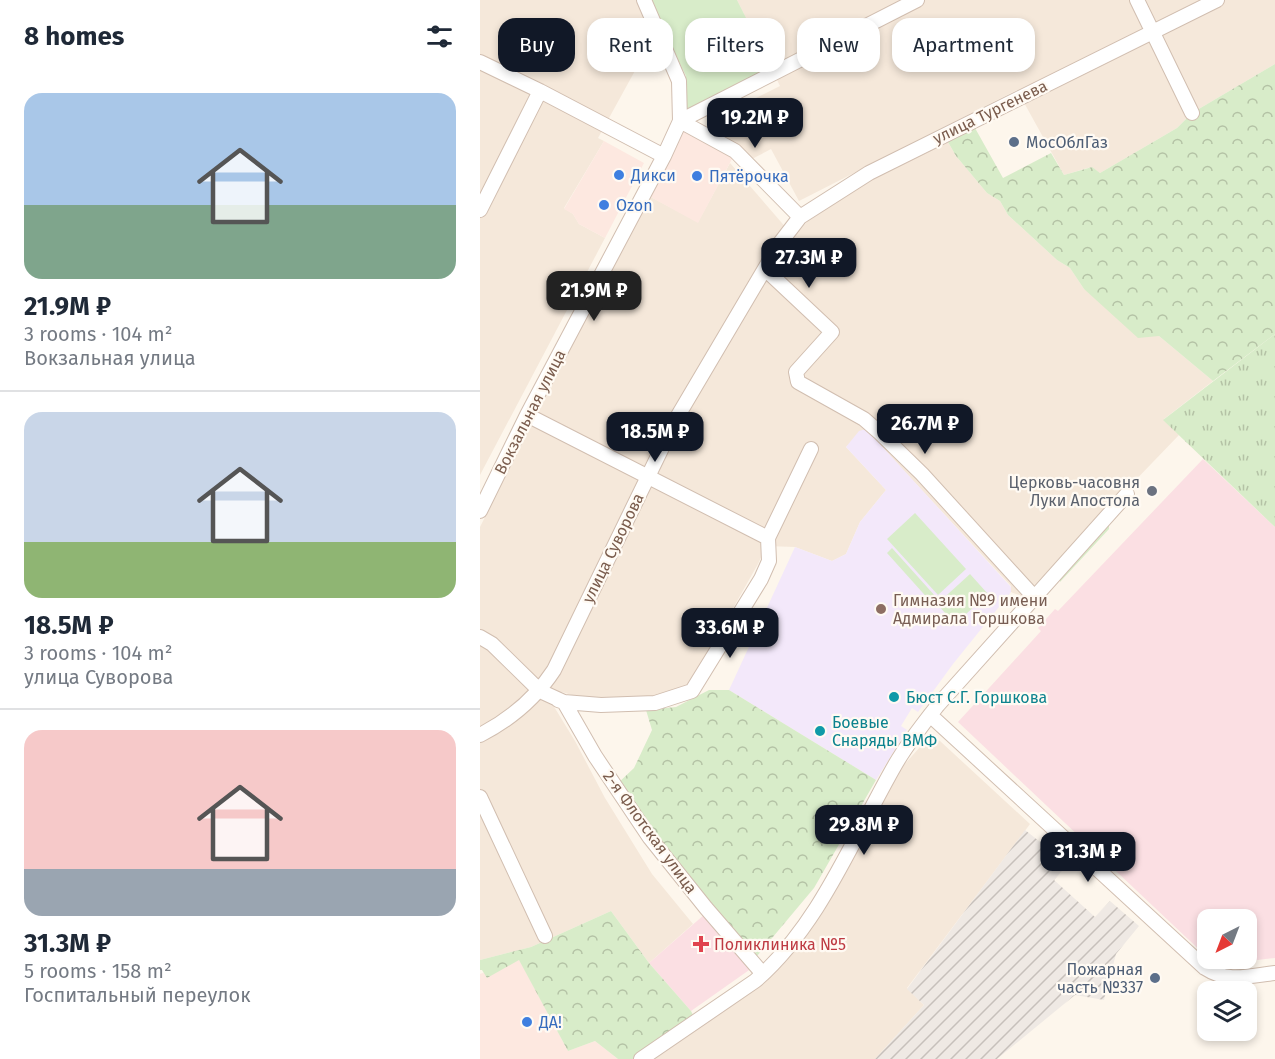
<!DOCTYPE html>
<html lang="en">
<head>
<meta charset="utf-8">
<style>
  body { margin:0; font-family:"Fira Sans",sans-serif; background:#f2f2f3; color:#1f2937; height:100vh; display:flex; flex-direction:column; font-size:22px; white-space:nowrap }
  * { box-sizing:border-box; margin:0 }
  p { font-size:20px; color:#747a83 }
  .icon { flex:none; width:33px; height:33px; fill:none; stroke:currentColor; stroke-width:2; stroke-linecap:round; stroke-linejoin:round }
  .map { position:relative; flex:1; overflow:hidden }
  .drawer { display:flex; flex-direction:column; background:#fff; width:480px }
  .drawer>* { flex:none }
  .top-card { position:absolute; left:18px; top:18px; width:570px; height:54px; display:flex; gap:12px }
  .needle { width:39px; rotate:222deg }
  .tools { position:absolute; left:717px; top:909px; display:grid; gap:12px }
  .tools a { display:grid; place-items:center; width:60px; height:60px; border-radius:12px; background:#fff; box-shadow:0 3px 9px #0003; font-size:30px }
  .price { position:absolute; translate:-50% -51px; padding:0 14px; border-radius:12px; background:#111827; color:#fff; font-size:20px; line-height:39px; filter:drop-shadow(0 2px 3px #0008) }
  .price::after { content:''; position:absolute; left:50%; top:36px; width:18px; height:14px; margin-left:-9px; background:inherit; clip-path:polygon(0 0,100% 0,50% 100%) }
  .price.active { background:#222; color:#fff }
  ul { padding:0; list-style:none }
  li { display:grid; align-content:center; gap:12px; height:318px; padding:0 24px }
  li+li { border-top:2px solid #e0e1e3 }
  li span { display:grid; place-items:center; height:186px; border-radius:18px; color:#555 }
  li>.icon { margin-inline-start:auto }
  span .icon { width:108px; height:108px; fill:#fffc; stroke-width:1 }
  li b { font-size:26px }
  h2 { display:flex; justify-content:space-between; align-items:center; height:72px; padding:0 24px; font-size:26px }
  .pill { padding:0 21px; border-radius:18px; background:#fff; box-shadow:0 3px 9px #0003; font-size:21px; line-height:54px }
  .pill.active { background:#111827; color:#fff }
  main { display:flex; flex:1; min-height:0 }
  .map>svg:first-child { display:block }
  .residential { fill:#f5e8da }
  .commercial { fill:#fde8e0 }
  .industrial { fill:url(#industrial-furrows) }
  .education { fill:#f3e8fa }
  .medical { fill:#fbdfe3 }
  .green { fill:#d8ecc9 }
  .forest { fill:url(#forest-crowns) }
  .park { fill:url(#park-tufts) }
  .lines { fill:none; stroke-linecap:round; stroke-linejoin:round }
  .minor-casing { stroke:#d1beb0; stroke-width:16 }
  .minor { stroke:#fff; stroke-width:14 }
  .service-dot { fill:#5c6f8a; stroke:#fffaf3; stroke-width:2 }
  .shop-dot { fill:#3f7fe0; stroke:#fffaf3; stroke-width:2 }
  .worship-dot { fill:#6b7280; stroke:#fffaf3; stroke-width:2 }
  .education-dot { fill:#8d6e63; stroke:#fffaf3; stroke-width:2 }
  .culture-dot { fill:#0f9aa8; stroke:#fffaf3; stroke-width:2 }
  .health-dot { fill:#e0444e; stroke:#fffaf3; stroke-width:2 }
  .labels { text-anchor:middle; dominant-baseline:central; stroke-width:4.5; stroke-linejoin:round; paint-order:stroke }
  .street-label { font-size:16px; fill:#7a5c4d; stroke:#fffaf3 }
  .service-label { font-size:16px; fill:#4e5e75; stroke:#fffaf3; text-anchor:start }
  .shop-label { font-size:16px; fill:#366cbe; stroke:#fffaf3; text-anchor:start }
  .worship-label { font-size:16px; fill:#5b616d; stroke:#fffaf3; text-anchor:end }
  .education-label { font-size:16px; fill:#785e54; stroke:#fffaf3; text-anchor:start }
  .culture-label { font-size:16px; fill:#0d838f; stroke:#fffaf3; text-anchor:start }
  .health-label { font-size:16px; fill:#be3a42; stroke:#fffaf3; text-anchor:start }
</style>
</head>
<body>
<main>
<section class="drawer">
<h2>8 homes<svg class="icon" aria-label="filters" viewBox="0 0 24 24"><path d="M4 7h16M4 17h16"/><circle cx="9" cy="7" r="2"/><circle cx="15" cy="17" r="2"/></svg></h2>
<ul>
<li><span style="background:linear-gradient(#a9c7e8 60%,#7fa58c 0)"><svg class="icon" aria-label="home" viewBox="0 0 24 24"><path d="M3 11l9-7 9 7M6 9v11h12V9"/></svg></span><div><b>21.9M ₽</b><p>3 rooms · 104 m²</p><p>Вокзальная улица</p></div></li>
<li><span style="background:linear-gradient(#c9d6e8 70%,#8fb573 0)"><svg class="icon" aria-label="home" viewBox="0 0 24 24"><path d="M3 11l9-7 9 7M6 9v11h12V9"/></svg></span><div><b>18.5M ₽</b><p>3 rooms · 104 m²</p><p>улица Суворова</p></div></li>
<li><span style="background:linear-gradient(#f6c9c9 75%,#9aa5b1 0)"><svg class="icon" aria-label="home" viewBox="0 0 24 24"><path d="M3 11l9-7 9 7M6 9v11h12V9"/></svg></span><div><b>31.3M ₽</b><p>5 rooms · 158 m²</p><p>Госпитальный переулок</p></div></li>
</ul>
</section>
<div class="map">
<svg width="795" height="1059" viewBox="0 0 795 1059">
  <defs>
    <pattern id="industrial-furrows" width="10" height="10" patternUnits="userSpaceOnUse" patternTransform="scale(1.5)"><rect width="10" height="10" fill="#efe9e4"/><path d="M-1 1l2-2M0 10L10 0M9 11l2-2" fill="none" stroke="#c7c0bb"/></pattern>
    <pattern id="forest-crowns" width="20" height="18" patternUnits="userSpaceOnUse" patternTransform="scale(1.5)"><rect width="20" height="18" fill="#d8ecc9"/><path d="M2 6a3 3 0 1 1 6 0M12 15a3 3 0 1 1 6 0" fill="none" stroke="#b4c2a5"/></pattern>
    <pattern id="park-tufts" width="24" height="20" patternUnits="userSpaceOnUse" patternTransform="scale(1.5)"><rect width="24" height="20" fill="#d8ecc9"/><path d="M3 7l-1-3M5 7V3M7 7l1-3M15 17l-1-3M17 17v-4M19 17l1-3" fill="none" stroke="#b4c2a5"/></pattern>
  </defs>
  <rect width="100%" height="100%" fill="#fdf6ec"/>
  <!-- residential -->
  <path class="residential" d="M0 0H156L173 38 118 138 124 141 84 208 93 214 99 224 125 238 0 475Z
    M257 0H795V64L712 113 697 128 620 173 611 167 584 175 537 90 319 201 291 149 272 159 228 122 300 86Z
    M468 142 476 156 507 193 520 201 528 215 577 260 590 268 604 289 679 336 733 381 684 419 699 435 543 597 531 592V586L386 430 366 447 406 490 380 522 366 554 352 561 315 547 286 546 278 564 218 670 204 690 177 699 114 702 82 692 73 705 95 741 125 798 172 874 213 924 169 963 131 911 51 947 0 960V527L167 195 218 222 250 163 314 237 327 222 386 181Z
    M449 737 460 741 550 824 427 988 444 1005 395 1059H175L286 981 294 972 331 926 343 907 423 766Z"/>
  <!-- commercial -->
  <path class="commercial" d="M203 129 253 157 218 223 167 195Z
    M124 141 164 163 125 238 99 224 93 214 84 209Z
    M39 959 88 1051 115 1041 138 1059H0V974Z"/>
  <!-- industrial -->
  <path class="industrial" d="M545 830 588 864 574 880 615 917 630 901 659 926 636 954 624 1000 595 995 517 1059H395L444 1005 427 989Z"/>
  <!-- education -->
  <path class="education" d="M386 429 531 587V592L473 664 438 712 432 708 421 726 427 730 396 780 249 690 315 547 352 561 366 554 380 522 406 490 366 447 379 431Z"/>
  <!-- medical -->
  <path class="medical" d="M723 459 795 527V958L735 965 729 959 766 958V920H728L727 957 478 722 561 631 558 628 575 609 578 611Z
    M225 914 272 968 211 1011 169 963Z"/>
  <!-- green -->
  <path class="green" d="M168 0H257L293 71 206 114 204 98 206 76Z
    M435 513 486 569 458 595 407 539Z
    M626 526H629V529L580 582V578Z
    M412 548 456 597 451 602 407 553Z
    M490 574 508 594 475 624 457 604Z"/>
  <!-- forest -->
  <path class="forest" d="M795 64V334L733 381 679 336 658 338 604 289 590 268 577 260 528 215 520 201 507 193 476 156 468 142 495 128 523 178 571 153 584 175 612 167 620 173 697 128 712 113Z
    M229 690H249L396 780 334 888 272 962 135 786 154 768 172 730 166 710 196 707Z
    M131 911 169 963 211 1011 216 1021 161 1059H138L115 1041 88 1051 39 960 7 978 2 970H0V960L51 947Z"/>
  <!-- park -->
  <path class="park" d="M795 334V527L683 420Z"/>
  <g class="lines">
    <!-- minor casing -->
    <g class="minor-casing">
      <path id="minor" d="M657 0 712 113
        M0 62 60 91 184 156
        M200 121 437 0
        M200 121 255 151 320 217
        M0 210 60 91
        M285 269 352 332 316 372 318 382 384 419 400 433 442 474 555 598
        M47 415 288 538
        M0 511 47 415 184 156 200 121 199 81 164 0
        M0 637 12 644 60 691 84 702 115 756 170 838 226 908 283 974
        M78 700 84 702 121 705 175 703 212 691 281 579 289 561 288 538 331 449
        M450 715 725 968C748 983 768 976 795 973
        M0 735C31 719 55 699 74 670L196 419 300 243 320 217 389 173 737 0
        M0 797 65 936
        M161 1059 275 981C340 925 373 838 415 765 427 744 443 724 458 705L647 494"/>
    </g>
    <!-- minor -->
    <use href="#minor" class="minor"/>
  </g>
  <!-- markers -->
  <g class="service-dot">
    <circle cx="534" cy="142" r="6"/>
    <circle cx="675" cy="978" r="6"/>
  </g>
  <g class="shop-dot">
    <circle cx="139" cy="175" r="6"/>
    <circle cx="217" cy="176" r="6"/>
    <circle cx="124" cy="205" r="6"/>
    <circle cx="47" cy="1022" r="6"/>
  </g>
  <circle class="worship-dot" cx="672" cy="491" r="6"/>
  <circle class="education-dot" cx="401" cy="609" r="6"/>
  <g class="culture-dot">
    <circle cx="414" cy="697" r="6"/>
    <circle cx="340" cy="731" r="6"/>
  </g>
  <path class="health-dot" d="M218 935h6v6h6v6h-6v6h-6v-6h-6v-6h6z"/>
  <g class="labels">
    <!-- street labels -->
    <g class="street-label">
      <text transform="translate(510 112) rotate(-26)">улица Тургенева</text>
      <text transform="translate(50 412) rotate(-63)">Вокзальная улица</text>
      <text transform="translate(133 548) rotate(-64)">улица Суворова</text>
      <text transform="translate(170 832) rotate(54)">2-я Флотская улица</text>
    </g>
    <!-- service labels -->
    <g class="service-label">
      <text x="546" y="142">МосОблГаз</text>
      <text x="663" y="969" text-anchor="end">Пожарная<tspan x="663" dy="18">часть №337</tspan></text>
    </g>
    <!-- shop labels -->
    <g class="shop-label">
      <text x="151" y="175">Дикси</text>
      <text x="229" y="176">Пятёрочка</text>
      <text x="136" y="205">Ozon</text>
      <text x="59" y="1022">ДА!</text>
    </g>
    <!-- worship labels -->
    <g class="worship-label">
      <text x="660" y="482">Церковь-часовня<tspan x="660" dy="18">Луки Апостола</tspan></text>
    </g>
    <!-- education labels -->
    <g class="education-label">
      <text x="413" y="600">Гимназия №9 имени<tspan x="413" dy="18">Адмирала Горшкова</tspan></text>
    </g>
    <!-- culture labels -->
    <g class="culture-label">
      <text x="426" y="697">Бюст С.Г. Горшкова</text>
      <text x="352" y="722">Боевые<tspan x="352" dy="18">Снаряды ВМФ</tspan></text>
    </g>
    <!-- health labels -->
    <g class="health-label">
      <text x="234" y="944">Поликлиника №5</text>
    </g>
  </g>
</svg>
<div class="tools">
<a><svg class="needle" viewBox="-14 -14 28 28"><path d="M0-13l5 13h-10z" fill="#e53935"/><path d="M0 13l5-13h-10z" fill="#747a83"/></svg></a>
<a><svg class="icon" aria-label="layers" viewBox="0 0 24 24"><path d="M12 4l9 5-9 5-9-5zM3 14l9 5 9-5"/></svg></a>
</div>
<b class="price" style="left:275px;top:149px">19.2M ₽</b>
<b class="price" style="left:329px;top:289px">27.3M ₽</b>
<b class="price active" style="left:114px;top:322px">21.9M ₽</b>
<b class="price" style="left:445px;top:455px">26.7M ₽</b>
<b class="price" style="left:175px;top:463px">18.5M ₽</b>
<b class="price" style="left:250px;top:659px">33.6M ₽</b>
<b class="price" style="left:384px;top:856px">29.8M ₽</b>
<b class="price" style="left:608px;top:883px">31.3M ₽</b>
<div class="top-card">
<a class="pill active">Buy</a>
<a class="pill">Rent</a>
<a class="pill">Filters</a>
<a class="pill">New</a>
<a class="pill">Apartment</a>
</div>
</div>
</main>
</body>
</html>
